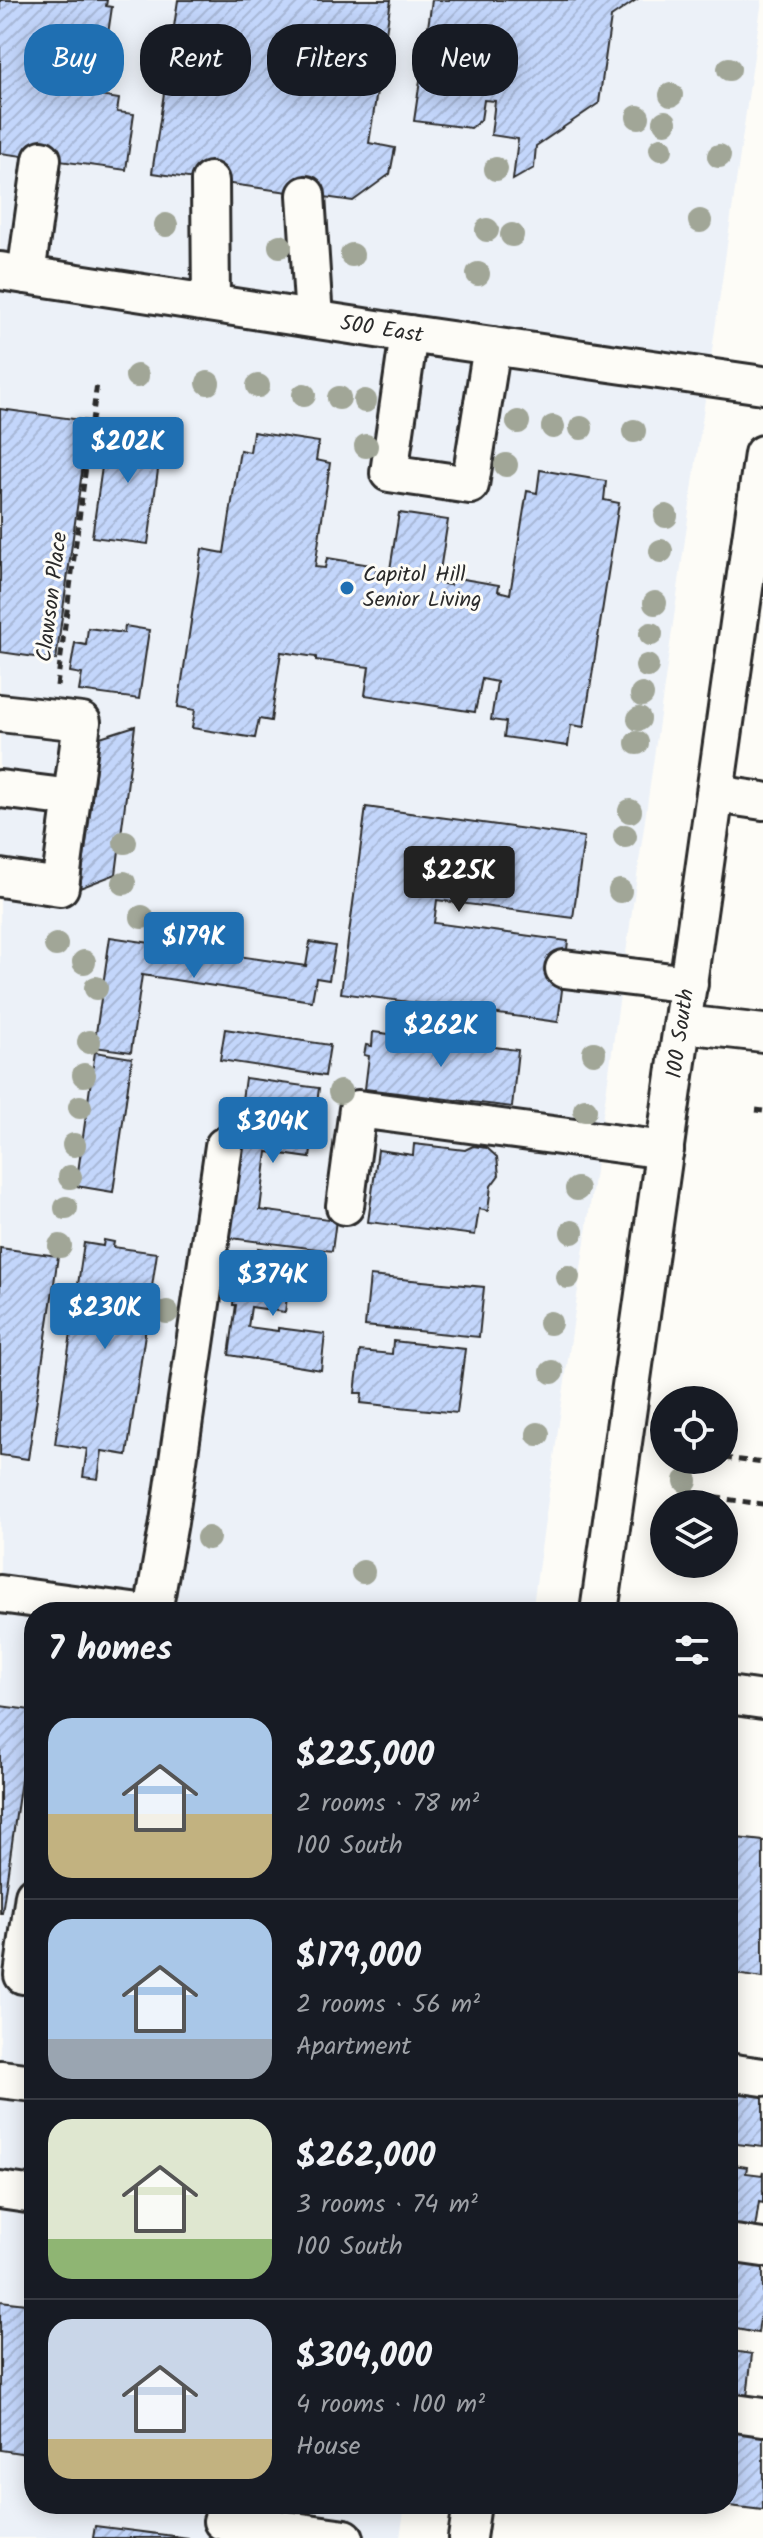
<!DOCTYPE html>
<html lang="en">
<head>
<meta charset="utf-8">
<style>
  body { margin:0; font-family:Kalam,sans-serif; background:#242831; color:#f1f3f6; height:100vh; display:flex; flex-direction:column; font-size:30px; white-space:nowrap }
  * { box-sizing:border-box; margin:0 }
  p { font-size:26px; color:#9ea1a6 }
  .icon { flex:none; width:44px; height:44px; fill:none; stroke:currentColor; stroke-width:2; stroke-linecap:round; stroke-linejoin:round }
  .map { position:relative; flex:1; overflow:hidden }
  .details { position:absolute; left:24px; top:1602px; width:714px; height:912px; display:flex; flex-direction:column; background:#171b24; border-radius:32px; box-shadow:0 4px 20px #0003 }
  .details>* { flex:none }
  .guide { position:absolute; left:24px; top:24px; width:716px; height:72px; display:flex; gap:16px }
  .fabs { position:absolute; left:650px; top:1386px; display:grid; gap:16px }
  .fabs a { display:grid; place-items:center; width:88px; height:88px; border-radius:50%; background:#171b24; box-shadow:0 4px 20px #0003; font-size:40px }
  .price { position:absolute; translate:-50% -68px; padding:0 18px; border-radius:8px; background:#1f6fb2; color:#fff; font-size:26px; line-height:52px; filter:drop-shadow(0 2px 4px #0008) }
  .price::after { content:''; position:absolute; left:50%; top:48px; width:24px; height:18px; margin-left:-12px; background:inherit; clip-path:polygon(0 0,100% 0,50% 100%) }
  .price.current { background:#222; color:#fff }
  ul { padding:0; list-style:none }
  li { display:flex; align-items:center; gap:24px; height:200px; padding:0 24px }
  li+li { border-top:2px solid #363941 }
  li span { display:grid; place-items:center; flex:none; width:224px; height:160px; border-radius:24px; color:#555 }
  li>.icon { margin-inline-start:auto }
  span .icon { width:96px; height:96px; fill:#fffc; stroke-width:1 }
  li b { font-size:34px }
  h2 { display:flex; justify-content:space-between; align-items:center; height:96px; padding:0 24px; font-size:34px }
  .pill { padding:0 28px; border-radius:32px; background:#171b24; box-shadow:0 4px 20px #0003; font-size:28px; line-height:72px }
  .pill.current { background:#1f6fb2; color:#fff }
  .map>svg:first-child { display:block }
  .built { fill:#ecf1f8 }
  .building { fill:url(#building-hatch); stroke:#2b2b2b; stroke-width:2 }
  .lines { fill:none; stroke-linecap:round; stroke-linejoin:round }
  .minor-casing { stroke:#2b2b2b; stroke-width:42 }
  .path { stroke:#2b2b2b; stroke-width:5; stroke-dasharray:8 6; stroke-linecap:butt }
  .minor { stroke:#fdfcf7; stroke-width:36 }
  .tree { fill:#a1a697 }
  .poi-dot { fill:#1f6fb2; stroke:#fdfcf7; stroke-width:3 }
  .labels { text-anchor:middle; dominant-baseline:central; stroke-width:6; stroke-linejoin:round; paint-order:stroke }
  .street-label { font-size:22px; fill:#2b2b2b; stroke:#fdfcf7 }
  .poi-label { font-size:22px; fill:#2b2b2b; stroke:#fdfcf7; text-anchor:start }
</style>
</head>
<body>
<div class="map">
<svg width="763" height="2538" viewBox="0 0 763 2538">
  <defs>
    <pattern id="building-hatch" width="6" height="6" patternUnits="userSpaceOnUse" patternTransform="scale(2)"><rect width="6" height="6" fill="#c3d6fb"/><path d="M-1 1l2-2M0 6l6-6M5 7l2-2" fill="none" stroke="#a8b8d7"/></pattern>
  </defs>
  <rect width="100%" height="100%" fill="#fdfcf7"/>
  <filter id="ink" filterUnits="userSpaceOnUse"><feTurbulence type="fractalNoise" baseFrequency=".0125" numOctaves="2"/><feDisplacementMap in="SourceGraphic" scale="16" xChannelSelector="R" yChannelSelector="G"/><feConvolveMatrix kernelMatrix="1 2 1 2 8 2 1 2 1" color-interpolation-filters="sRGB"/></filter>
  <g filter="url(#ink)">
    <!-- built -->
    <path class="built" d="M0 0H762L532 1612H34V2504H405L400 2538H0Z"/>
    <!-- building -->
    <path class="building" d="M0 0H107L106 6 112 7 103 67 97 66 93 95 119 99 117 112 134 114 126 170 0 153Z
      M178 0H391L369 143 395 148 390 174 353 201 152 173Z
      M432 0H636L611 17 599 103 536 146 534 168 513 180 518 139 491 135 495 101 484 100 481 120 471 128 414 121Z
      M0 409 89 421 56 660 0 652Z
      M108 425 163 433 148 544 92 537Z
      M253 432 319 442 316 460 330 463 315 567 325 568 327 558 377 566 375 574 389 576 399 513 448 520 438 583 450 585 451 577 499 585 498 591 510 594 527 491 537 493 540 470 606 481 604 500 619 503 584 727 571 725 568 746 504 737 506 722 491 720 497 682 482 679 475 712 365 695 369 667 316 660V657L281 652 271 721 259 719 255 738 192 728 195 710 178 707 202 549 224 553 240 450 250 452Z
      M125 626 149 630 139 699 79 691 82 674 70 672 75 643 86 645 88 628 124 633Z
      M135 726 116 874 80 888 100 737Z
      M366 807 584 837 573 918 437 900 434 923 568 941 558 1022 341 993Z
      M110 937 306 966 310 942 335 946 329 980 316 978 312 1001 142 975 131 1052 94 1047Z
      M225 1029 330 1045 325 1076 220 1060Z
      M373 1032 518 1050 512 1107 365 1089 369 1056 364 1055 366 1045 372 1046Z
      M95 1052 132 1058 113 1192 76 1186Z
      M245 1078 319 1088 310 1158 267 1152 260 1210 336 1220 332 1251 223 1237Z
      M414 1144 465 1150 473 1146 487 1148 497 1157 499 1175 491 1186 488 1211 479 1209 475 1235 368 1222 378 1150 413 1155Z
      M104 1240 114 1242 113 1247 157 1253 127 1455 102 1451 98 1479 83 1477 87 1449 55 1444 84 1243 103 1246Z
      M0 1248 58 1256 28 1459 0 1455Z
      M258 1248 293 1253 285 1312 251 1307 248 1327 278 1331V1328L325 1334 321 1370 229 1355 236 1305H233L234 1293 251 1295Z
      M370 1276 484 1287 479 1337 365 1326Z
      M393 1341 465 1349 457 1413 361 1403 362 1393H355L360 1351 392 1354Z
      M0 1706 31 1710 2 1913H0Z
      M728 1837 763 1841V1978L728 1973Z
      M728 1973 734 1974 728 2021Z
      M728 2080 763 2085V2147L728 2143Z
      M728 2164 747 2167 746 2173 762 2175 763 2171V2203L759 2202 755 2229 728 2225Z
      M728 2249 763 2263V2298L758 2333 736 2329 732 2351 752 2354 747 2397 728 2394Z
      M0 2301 34 2305V2455L0 2450Z
      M728 2429 763 2433V2510L713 2504H728Z
      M95 2526 189 2538H93Z"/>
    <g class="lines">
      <!-- minor casing -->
      <g class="minor-casing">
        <g id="minor">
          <path d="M210 181 211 303"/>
          <path d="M306 195 314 319"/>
          <path id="s1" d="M0 271 409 334 763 385"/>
          <path d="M26 275 42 159"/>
          <path d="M409 334 389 473 470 485 492 346"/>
          <path d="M0 713 82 722 60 887 0 878"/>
          <path d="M0 789 72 798"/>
          <path d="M716 794 763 801"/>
          <path d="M564 969 689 984"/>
          <path d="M683 1024 763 1033"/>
          <path d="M345 1206 358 1109 665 1150"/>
          <path d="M0 1594 132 1612"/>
          <path d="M153 1612 169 1522 224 1146"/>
          <path id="s2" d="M599 1612 763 454"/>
          <path d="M728 1695 763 1700"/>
          <path d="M23 1975 34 1895"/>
          <path d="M728 2072 763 2077"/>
          <path d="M0 2079 34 2083"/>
          <path d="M0 2190 34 2195"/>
          <path d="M728 2243 763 2248"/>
          <path d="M728 2412 763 2417"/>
          <path d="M222 2521 345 2538"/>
          <path d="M467 2538 472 2504"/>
        </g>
      </g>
      <!-- path -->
      <path class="path" d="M57 686 97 383
        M756 1110 763 1111
        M724 1458 763 1463
        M701 1496 763 1504"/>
      <!-- minor -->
      <use href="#minor" class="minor"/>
    </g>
    <!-- trees -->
    <g class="tree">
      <circle cx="729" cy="69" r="12"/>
      <circle cx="671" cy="95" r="12"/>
      <circle cx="638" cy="117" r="12"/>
      <circle cx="665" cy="122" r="12"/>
      <circle cx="661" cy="149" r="12"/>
      <circle cx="719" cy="156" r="12"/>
      <circle cx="496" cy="169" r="12"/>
      <circle cx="700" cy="221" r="12"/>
      <circle cx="166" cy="225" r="12"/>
      <circle cx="487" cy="230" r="12"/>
      <circle cx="512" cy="235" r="12"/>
      <circle cx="280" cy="246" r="12"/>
      <circle cx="352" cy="255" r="12"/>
      <circle cx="478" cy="274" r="12"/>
      <circle cx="137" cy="376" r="12"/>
      <circle cx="208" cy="383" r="12"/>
      <circle cx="258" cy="386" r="12"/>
      <circle cx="304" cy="395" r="12"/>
      <circle cx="339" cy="398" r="12"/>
      <circle cx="365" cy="401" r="12"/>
      <circle cx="518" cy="422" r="12"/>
      <circle cx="553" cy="427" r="12"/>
      <circle cx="581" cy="428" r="12"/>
      <circle cx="634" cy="431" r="12"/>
      <circle cx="366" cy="446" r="12"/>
      <circle cx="506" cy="465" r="12"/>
      <circle cx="666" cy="516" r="12"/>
      <circle cx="661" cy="551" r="12"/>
      <circle cx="655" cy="603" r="12"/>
      <circle cx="651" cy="634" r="12"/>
      <circle cx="647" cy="666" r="12"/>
      <circle cx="642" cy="695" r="12"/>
      <circle cx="639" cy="719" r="12"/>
      <circle cx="637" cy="743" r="12"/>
      <circle cx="630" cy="811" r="12"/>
      <circle cx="625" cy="836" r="12"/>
      <circle cx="125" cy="842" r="12"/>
      <circle cx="124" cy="883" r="12"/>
      <circle cx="620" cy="891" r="12"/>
      <circle cx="142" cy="917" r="12"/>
      <circle cx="56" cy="945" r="12"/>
      <circle cx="84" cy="962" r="12"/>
      <circle cx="96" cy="988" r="12"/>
      <circle cx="89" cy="1042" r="12"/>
      <circle cx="594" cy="1053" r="12"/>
      <circle cx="84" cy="1075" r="12"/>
      <circle cx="340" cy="1092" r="12"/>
      <circle cx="80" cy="1107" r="12"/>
      <circle cx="585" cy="1110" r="12"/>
      <circle cx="74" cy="1145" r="12"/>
      <circle cx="70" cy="1177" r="12"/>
      <circle cx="577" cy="1189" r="12"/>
      <circle cx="66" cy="1208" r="12"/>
      <circle cx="572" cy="1232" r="12"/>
      <circle cx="60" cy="1246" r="12"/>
      <circle cx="568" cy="1277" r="12"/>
      <circle cx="167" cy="1312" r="12"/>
      <circle cx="550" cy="1323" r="12"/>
      <circle cx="552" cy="1372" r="12"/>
      <circle cx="538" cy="1434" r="12"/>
      <circle cx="686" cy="1481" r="12"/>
      <circle cx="208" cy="1538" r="12"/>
      <circle cx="363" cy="1572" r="12"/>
    </g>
  </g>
  <!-- markers -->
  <circle class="poi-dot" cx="347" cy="588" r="8"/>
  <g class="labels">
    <!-- street labels -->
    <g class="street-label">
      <text stroke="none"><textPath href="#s1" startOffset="386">500 East</textPath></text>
      <text transform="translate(53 597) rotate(-83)">Clawson Place</text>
      <text stroke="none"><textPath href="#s2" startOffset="584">100 South</textPath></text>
    </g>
    <!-- poi labels -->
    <g class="poi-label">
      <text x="363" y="575">Capitol Hill<tspan x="363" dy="25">Senior Living</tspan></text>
    </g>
  </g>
</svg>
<div class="fabs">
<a><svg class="icon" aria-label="locate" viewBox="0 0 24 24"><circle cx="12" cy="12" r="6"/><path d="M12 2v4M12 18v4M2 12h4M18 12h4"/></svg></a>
<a><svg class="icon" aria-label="layers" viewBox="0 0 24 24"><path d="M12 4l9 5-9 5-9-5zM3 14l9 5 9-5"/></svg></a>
</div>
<b class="price" style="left:128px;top:485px">$202K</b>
<b class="price current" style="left:459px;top:914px">$225K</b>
<b class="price" style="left:194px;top:980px">$179K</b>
<b class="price" style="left:441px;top:1069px">$262K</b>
<b class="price" style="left:273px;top:1165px">$304K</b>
<b class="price" style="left:273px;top:1318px">$374K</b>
<b class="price" style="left:105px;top:1351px">$230K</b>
<div class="guide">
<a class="pill current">Buy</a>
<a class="pill">Rent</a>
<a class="pill">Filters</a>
<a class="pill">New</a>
</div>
<section class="details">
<h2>7 homes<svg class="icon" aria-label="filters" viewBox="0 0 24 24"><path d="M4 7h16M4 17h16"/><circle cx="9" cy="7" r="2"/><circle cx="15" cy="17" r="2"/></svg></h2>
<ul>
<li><span style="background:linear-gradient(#a9c7e8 60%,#c2b280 0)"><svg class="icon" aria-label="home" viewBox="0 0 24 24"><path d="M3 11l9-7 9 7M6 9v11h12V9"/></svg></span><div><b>$225,000</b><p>2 rooms · 78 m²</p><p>100 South</p></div></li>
<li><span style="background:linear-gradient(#a9c7e8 75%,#9aa5b1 0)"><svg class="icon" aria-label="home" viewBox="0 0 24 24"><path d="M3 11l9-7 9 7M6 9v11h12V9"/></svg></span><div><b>$179,000</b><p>2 rooms · 56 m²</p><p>Apartment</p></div></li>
<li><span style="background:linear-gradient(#dfe7d0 75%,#8fb573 0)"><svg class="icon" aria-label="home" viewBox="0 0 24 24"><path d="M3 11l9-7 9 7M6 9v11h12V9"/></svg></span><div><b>$262,000</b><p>3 rooms · 74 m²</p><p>100 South</p></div></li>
<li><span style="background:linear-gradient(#c9d6e8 75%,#c2b280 0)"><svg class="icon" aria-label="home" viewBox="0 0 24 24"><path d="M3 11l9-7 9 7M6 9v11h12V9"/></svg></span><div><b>$304,000</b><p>4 rooms · 100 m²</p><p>House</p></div></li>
</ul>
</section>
</div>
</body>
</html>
